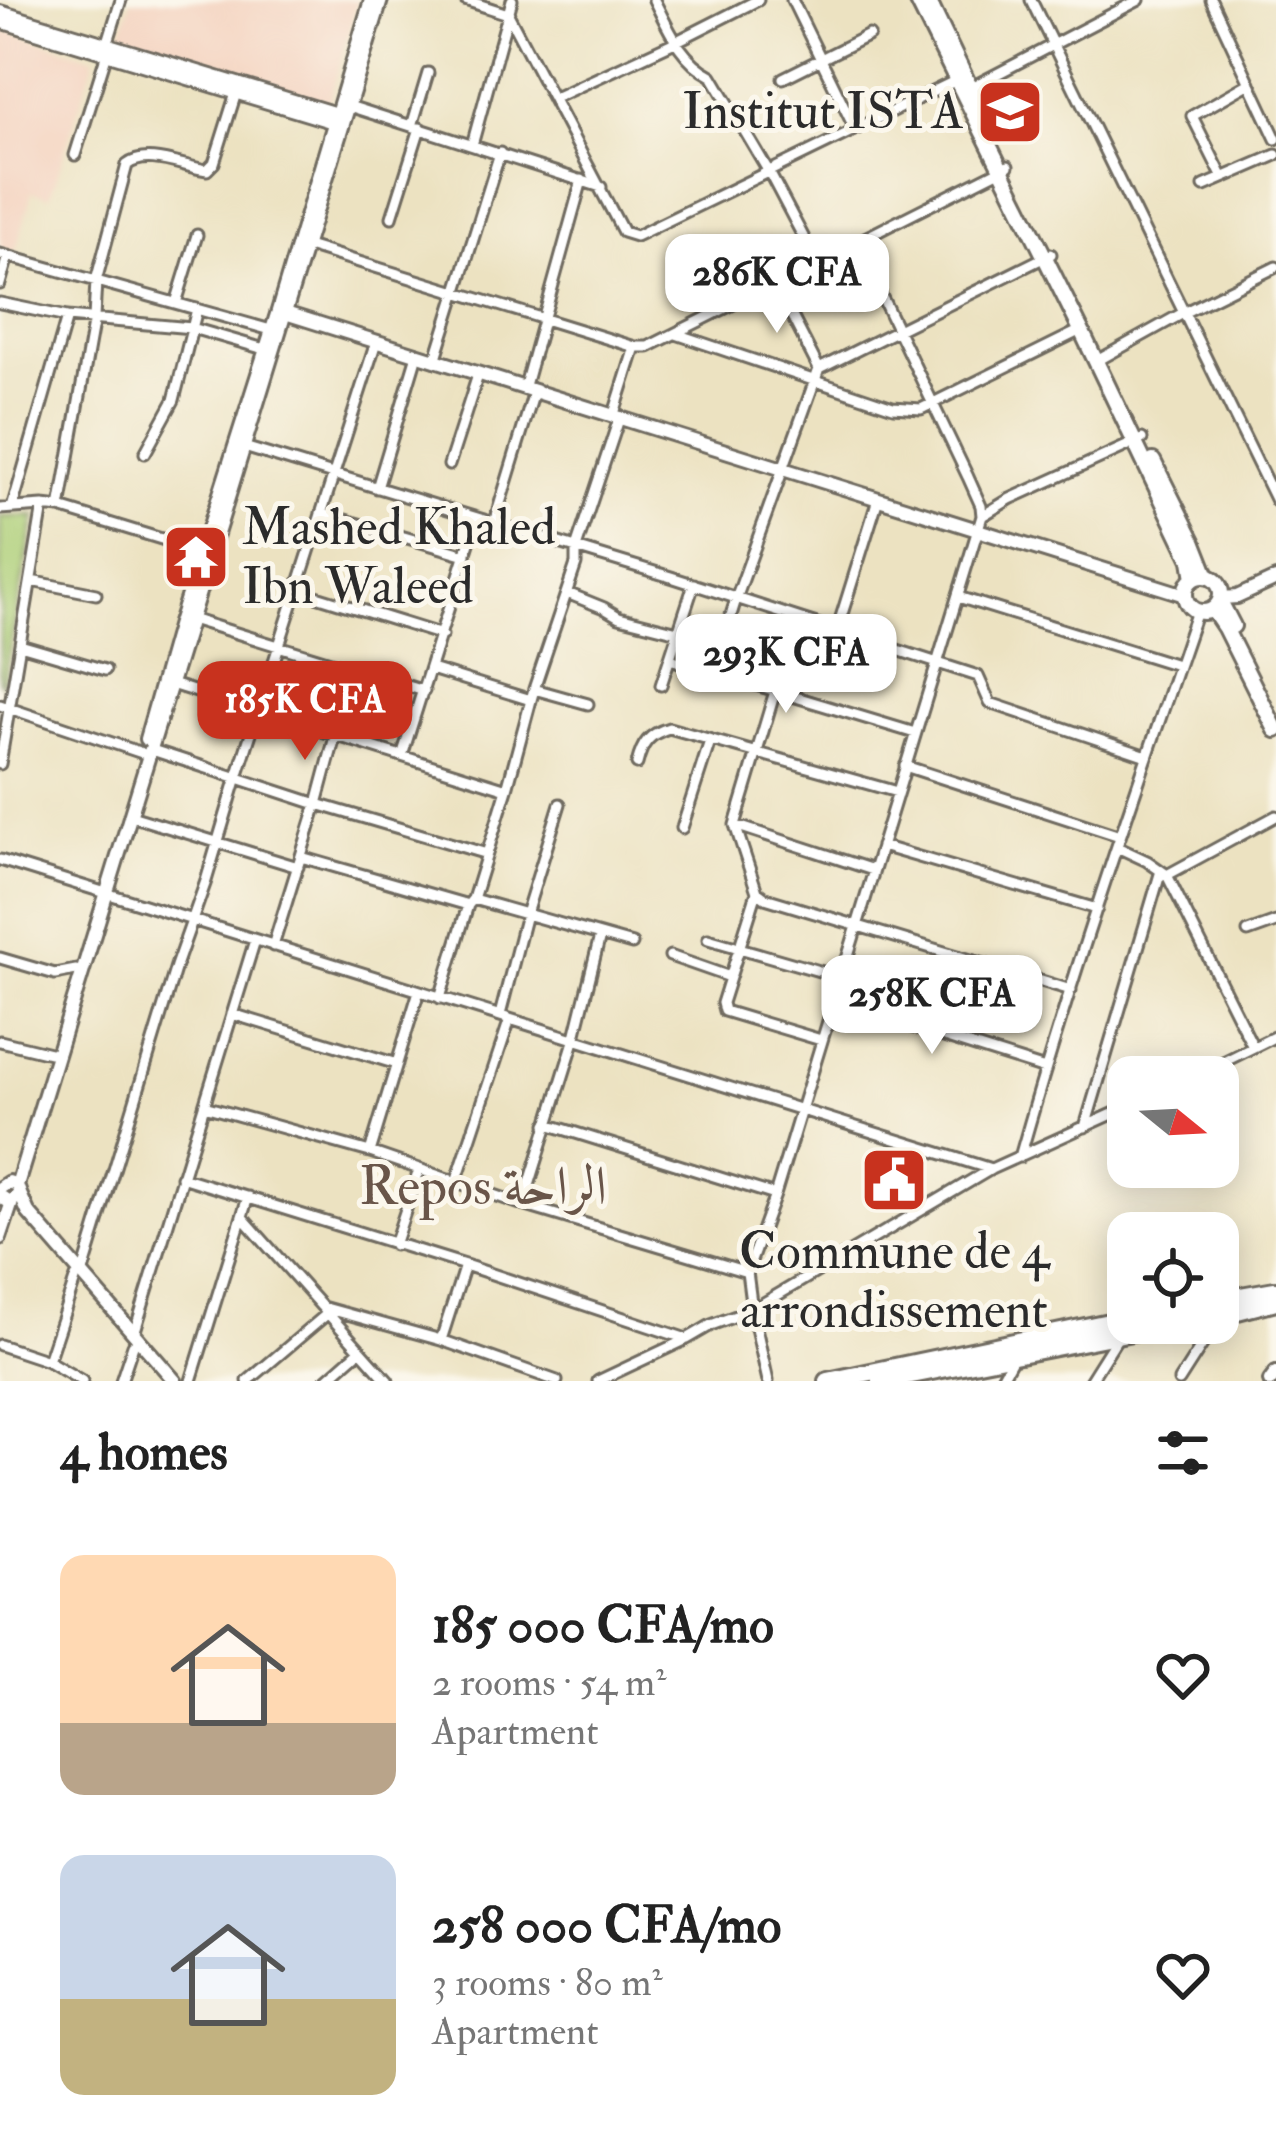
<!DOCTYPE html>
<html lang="en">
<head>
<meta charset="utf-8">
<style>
  body { margin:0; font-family:"IM FELL Double Pica",Amiri,serif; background:#f6f6f6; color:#222; height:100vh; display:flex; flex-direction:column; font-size:45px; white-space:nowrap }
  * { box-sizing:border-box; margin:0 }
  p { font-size:39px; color:#767676 }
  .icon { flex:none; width:66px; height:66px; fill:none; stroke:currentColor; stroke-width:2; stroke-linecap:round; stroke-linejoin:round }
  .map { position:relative; height:1381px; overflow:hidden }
  .panel { display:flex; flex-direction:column; background:#fff; flex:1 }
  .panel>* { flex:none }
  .needle { width:78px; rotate:108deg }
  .tools { position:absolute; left:1107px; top:1056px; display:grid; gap:24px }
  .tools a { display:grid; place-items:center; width:132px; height:132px; border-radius:24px; background:#fff; box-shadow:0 6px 30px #0003; font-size:60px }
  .price { position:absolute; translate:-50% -102px; padding:0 27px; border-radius:24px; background:#fff; color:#222; font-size:39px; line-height:78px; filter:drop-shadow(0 3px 6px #0008) }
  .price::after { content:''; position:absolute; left:50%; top:72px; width:36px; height:27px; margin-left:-18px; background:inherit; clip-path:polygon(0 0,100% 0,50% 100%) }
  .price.active { background:#c8321e; color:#fff }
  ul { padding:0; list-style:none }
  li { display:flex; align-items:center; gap:36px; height:300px; padding:0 60px }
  li span { display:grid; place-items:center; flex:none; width:336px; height:240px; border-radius:24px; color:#555 }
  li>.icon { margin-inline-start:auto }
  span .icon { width:144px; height:144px; fill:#fffc; stroke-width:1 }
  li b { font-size:51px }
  h2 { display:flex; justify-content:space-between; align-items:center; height:144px; padding:0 60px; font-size:51px }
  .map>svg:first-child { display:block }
  .built { fill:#f4d3c0 }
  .green { fill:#acce76; stroke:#6c7c50; stroke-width:3 }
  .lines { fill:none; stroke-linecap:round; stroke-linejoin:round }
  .street-casing { stroke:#6f6b60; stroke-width:15 }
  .secondary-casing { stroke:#6f6b60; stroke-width:18 }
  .primary-casing { stroke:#6f6b60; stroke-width:20 }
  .highway-casing { stroke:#6f6b60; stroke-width:22 }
  .street { stroke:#fff; stroke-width:9 }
  .secondary { stroke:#fff; stroke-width:12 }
  .primary { stroke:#fff; stroke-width:14 }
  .highway { stroke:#fff; stroke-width:16 }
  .labels { text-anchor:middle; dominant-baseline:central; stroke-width:10; stroke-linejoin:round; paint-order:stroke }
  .poi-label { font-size:51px; fill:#2b2b2b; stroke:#fbf7ec; text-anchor:end }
  .neighbourhood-label { font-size:54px; fill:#695549; stroke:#fbf7ec }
</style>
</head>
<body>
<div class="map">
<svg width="1276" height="1381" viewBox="0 0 1276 1381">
  <rect width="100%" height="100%" fill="#fbf7ec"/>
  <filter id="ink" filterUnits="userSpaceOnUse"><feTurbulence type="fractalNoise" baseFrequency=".00833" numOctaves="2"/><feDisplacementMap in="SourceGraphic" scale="24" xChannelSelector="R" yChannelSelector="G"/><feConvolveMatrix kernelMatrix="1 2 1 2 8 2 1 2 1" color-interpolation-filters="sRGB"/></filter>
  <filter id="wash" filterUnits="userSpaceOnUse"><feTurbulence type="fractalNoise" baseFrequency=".004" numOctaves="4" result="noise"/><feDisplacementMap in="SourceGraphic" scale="48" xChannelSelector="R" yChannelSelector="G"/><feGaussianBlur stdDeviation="2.7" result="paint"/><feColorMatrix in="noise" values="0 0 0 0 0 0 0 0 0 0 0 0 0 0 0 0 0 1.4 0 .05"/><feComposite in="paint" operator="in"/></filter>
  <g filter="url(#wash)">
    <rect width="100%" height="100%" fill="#ece2c1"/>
    <!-- built -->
    <path class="built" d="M131 0H358L329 102 118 43Z
      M0 28 95 58 50 197 32 192 15 254 0 249Z"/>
    <!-- green -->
    <path class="green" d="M35 516 3 684 0 683V517Z"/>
  </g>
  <g filter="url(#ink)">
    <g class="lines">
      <!-- street casing -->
      <g class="street-casing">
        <path id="street" d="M465 0 508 14 623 232 636 236 961 78
          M654 0C669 30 681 60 712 76L769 172 816 261
          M792 0 855 129
          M1031 0 1276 501
          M1211 0 1276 139
          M107 45 121 0
          M783 78 869 35
          M968 89 1139 0
          M554 98 675 42 758 0
          M349 106 601 187
          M412 126 428 73
          M472 145 512 0
          M75 155 107 53
          M1223 178 1192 116 1250 83
          M1204 186 1276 155
          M392 217 420 128
          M307 246 635 347H648L1008 166
          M0 254 271 330
          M775 283 819 369
          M0 284 8 256
          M0 303 67 317 192 328 271 351
          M176 303 197 235
          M676 334 893 407 921 409 1081 330
          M435 361 500 153
          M1095 362 1185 312 1276 267
          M524 389 582 180
          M613 417 635 347
          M244 447 671 577 978 676 990 703 1147 756
          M145 453 174 400 197 309
          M449 465 478 375
          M377 488 417 355
          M12 508 67 317
          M60 508 94 318 96 281 127 165C147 149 183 167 207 170L214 163 236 93
          M0 509 43 506 60 508 204 552
          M321 513 466 555
          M982 516 1010 499 1142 439
          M494 523 534 392
          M31 581 96 594
          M297 590 442 635
          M567 593 604 608 619 617 678 632
          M958 597 1177 665
          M797 618 735 825 757 892 765 898 1071 990
          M191 619 424 691
          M837 630 878 499
          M20 645 105 670
          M670 659 915 733
          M431 669 531 700
          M714 671 736 599 819 369 1051 254
          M171 684 507 789
          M661 685 694 584
          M534 689 588 704
          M0 705 142 753
          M152 750 317 804 487 854
          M402 756 477 518
          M0 764 43 506
          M637 764C642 743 649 734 669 728L897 792
          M905 766 1120 836
          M131 816 298 867
          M735 825 873 870
          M682 828 710 741
          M881 846 1097 909
          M1117 847 1147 861 1167 875 1253 1047
          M301 857 468 905
          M0 860 991 1169 1128 1107
          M757 892 722 1003 724 1011 821 1040
          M473 899 632 944
          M1248 932 1276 922
          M708 939 840 977
          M273 946 317 804 336 733
          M670 956 730 977
          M0 958 55 974 76 970
          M440 998 468 905 473 899 507 789 534 689 576 564V548L619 419
          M833 1002 1045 1069
          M232 1014 397 1064
          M500 1015 526 914 560 804
          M0 1041 50 1053
          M1193 1077 1276 1036
          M204 1106 370 1152 523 1205 747 1272 752 1310 768 1381
          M547 1124 775 1195
          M1085 1127 1160 874 1167 875 1276 816
          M370 1152 419 991
          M1020 1157C1072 973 1135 792 1197 611
          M181 1177 465 1265 687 1339 711 1325 752 1310 991 1169
          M456 1182 510 1019
          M523 1205 574 1041 600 936
          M242 1217 388 1381
          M394 1245 419 1170
          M747 1272 775 1195 982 516 981 506 968 477 855 241
          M82 1275 176 966 206 881 237 777 376 342
          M322 1307 441 1340 557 1381
          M134 1334 255 940
          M441 1340 465 1265
          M0 1345 48 1361 82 1381
          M48 1361 76 1277
          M121 1381 133 1345
          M191 1381 248 1197
          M248 1381 327 1314
          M325 1381 359 1351
          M598 1381 685 1340
          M1000 1381 1015 1354
          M1090 1381 1119 1335
          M1179 1381 1216 1323"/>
      </g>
      <!-- secondary casing -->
      <g class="secondary-casing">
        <path id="secondary" d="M0 12 343 116
          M0 21 337 123
          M282 312 1185 595
          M1221 598 1237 597 1276 579
          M146 739 179 623 278 311 371 0
          M17 1185 381 0
          M0 1188 9 1182 17 1185 20 1194 9 1202 0 1196
          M20 1194 28 1212 175 1381
          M0 1238 12 1202
          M1270 1381 1276 1373"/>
      </g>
      <!-- primary casing -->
      <g class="primary-casing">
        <path id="primary" d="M917 0 1081 330 1191 560 1194 578
          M928 0 977 102
          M1153 461 1194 543 1207 576
          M1185 594a18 18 0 1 1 36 0a18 18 0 1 1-36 0Z
          M1220 601 1233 626
          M1213 610 1225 628 1276 730"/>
      </g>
      <!-- highway casing -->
      <g class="highway-casing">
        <path id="highway" d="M1218 1300 1275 1290
          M1218 1316 1276 1301
          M828 1381 1128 1318
          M881 1381 1178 1323"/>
      </g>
      <!-- street -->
      <use href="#street" class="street"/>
      <!-- secondary -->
      <use href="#secondary" class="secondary"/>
      <!-- primary -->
      <use href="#primary" class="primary"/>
      <!-- highway -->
      <use href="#highway" class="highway"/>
    </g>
  </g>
  <!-- icons -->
  <defs>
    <g id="university-square" transform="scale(3.45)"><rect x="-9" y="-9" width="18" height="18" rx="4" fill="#c8321e" stroke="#fbf7ec"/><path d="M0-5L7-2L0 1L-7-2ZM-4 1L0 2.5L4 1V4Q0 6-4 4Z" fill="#fff"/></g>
    <g id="temple-square" transform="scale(3.45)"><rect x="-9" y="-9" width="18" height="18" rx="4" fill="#c8321e" stroke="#fbf7ec"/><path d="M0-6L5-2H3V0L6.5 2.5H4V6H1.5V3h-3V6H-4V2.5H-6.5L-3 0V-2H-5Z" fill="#fff"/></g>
    <g id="civic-square" transform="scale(3.45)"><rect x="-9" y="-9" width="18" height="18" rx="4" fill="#c8321e" stroke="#fbf7ec"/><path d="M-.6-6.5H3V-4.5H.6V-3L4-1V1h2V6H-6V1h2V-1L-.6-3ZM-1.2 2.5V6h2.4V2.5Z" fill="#fff"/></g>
  </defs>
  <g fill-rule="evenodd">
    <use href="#university-square" x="1010" y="112"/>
    <use href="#temple-square" x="196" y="557"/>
    <use href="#civic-square" x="894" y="1180"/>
  </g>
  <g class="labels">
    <!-- poi labels -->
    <g class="poi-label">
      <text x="964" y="112">Institut ISTA</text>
      <text x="242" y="528" text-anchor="start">Mashed Khaled<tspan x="242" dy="59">Ibn Waleed</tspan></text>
      <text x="894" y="1252" text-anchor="middle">Commune de 4<tspan x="894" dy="59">arrondissement</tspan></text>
    </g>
    <!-- neighbourhood labels -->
    <g class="neighbourhood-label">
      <text x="483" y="1187">Repos الراحة</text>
    </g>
  </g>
</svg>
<div class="tools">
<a><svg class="needle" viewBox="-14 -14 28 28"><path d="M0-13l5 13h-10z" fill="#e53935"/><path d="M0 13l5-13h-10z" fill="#767676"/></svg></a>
<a><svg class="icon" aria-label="locate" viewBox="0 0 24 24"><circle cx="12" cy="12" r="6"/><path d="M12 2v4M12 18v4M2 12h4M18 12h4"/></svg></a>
</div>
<b class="price" style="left:777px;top:336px">286K CFA</b>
<b class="price" style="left:786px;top:716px">293K CFA</b>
<b class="price active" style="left:305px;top:763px">185K CFA</b>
<b class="price" style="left:932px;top:1057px">258K CFA</b>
</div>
<section class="panel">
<h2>4 homes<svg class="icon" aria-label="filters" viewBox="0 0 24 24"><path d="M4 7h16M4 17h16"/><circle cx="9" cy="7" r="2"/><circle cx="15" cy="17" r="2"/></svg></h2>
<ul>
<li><span style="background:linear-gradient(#ffd9b3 70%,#b9a48a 0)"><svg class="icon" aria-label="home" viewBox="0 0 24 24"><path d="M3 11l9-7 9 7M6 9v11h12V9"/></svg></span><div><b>185 000 CFA/mo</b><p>2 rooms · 54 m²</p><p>Apartment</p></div><svg class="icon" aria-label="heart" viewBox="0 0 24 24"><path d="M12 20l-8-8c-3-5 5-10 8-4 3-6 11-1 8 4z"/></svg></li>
<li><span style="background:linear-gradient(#c9d6e8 60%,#c2b280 0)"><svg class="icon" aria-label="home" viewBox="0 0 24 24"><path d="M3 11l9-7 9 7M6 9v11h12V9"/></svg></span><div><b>258 000 CFA/mo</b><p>3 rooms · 80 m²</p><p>Apartment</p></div><svg class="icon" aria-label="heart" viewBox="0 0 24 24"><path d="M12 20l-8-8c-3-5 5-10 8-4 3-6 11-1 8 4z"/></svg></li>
</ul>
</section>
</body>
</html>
